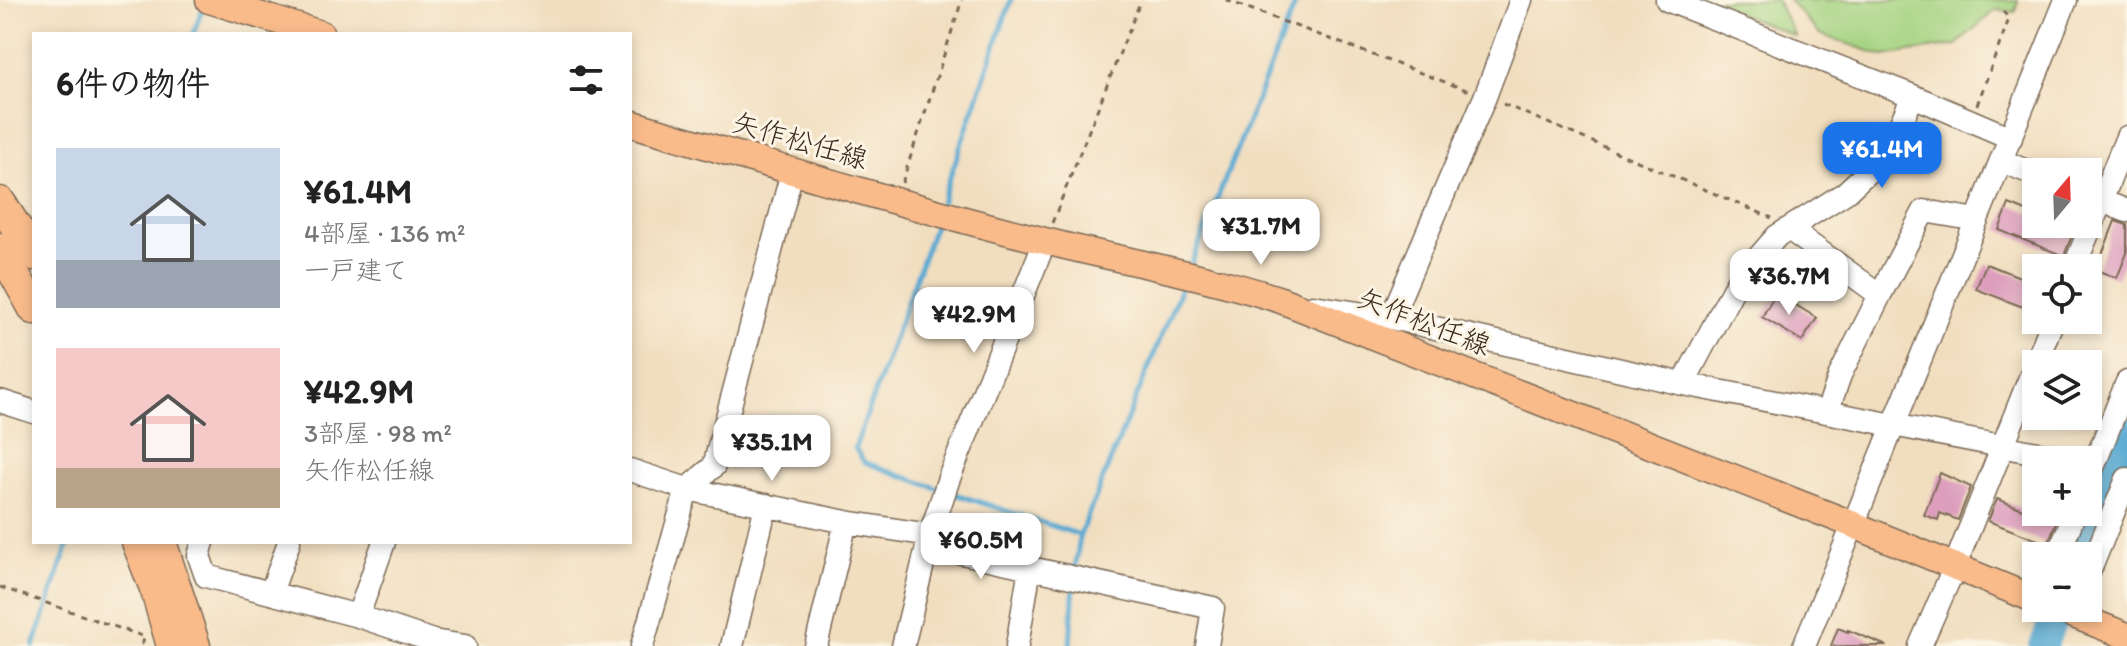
<!DOCTYPE html>
<html lang="ja">
<head>
<meta charset="utf-8">
<style>
  body { margin:0; font-family:Itim,"Klee One",sans-serif; background:#f2f2f2; color:#222; height:100vh; display:flex; flex-direction:column; font-size:30px; white-space:nowrap }
  * { box-sizing:border-box; margin:0 }
  p { font-size:26px; color:#767676 }
  .icon { flex:none; width:44px; height:44px; fill:none; stroke:currentColor; stroke-width:2; stroke-linecap:round; stroke-linejoin:round }
  .map { position:relative; flex:1; overflow:hidden }
  .details { position:absolute; left:32px; top:32px; width:600px; height:512px; display:flex; flex-direction:column; background:#fff; border-radius:0px; box-shadow:0 4px 12px #0003 }
  .details>* { flex:none }
  .needle { width:52px; rotate:19deg }
  .buttons { position:absolute; left:2022px; top:158px; display:grid; gap:16px }
  .buttons a { display:grid; place-items:center; width:80px; height:80px; border-radius:0px; background:#fff; box-shadow:0 4px 12px #0003; font-size:40px }
  .price { position:absolute; translate:-50% -68px; padding:0 18px; border-radius:16px; background:#fff; color:#222; font-size:26px; line-height:52px; filter:drop-shadow(0 2px 4px #0008) }
  .price::after { content:''; position:absolute; left:50%; top:48px; width:24px; height:18px; margin-left:-12px; background:inherit; clip-path:polygon(0 0,100% 0,50% 100%) }
  .price.current { background:#1a73e8; color:#fff }
  ul { padding:0; list-style:none }
  li { display:flex; align-items:center; gap:24px; height:200px; padding:0 24px }
  li span { display:grid; place-items:center; flex:none; width:224px; height:160px; border-radius:0px; color:#555 }
  li>.icon { margin-inline-start:auto }
  span .icon { width:96px; height:96px; fill:#fffc; stroke-width:1 }
  li b { font-size:34px }
  h2 { display:flex; justify-content:space-between; align-items:center; height:96px; padding:0 24px; font-size:34px }
  .map>svg:first-child { display:block }
  .green { fill:#a4d381; stroke:#707e50; stroke-width:2 }
  .lines { fill:none; stroke-linecap:round; stroke-linejoin:round }
  .stream { stroke:#57a9d2; stroke-width:5 }
  .river { stroke:#57a9d2; stroke-width:28 }
  .building { fill:#dd9ebd }
  .minor-casing { stroke:#7b6956; stroke-width:25 }
  .major-casing { stroke:#7b6956; stroke-width:29 }
  .highway-casing { stroke:#7b6956; stroke-width:33 }
  .path { stroke:#7b6956; stroke-width:3; stroke-dasharray:6 6; stroke-linecap:butt }
  .minor { stroke:#fff; stroke-width:22 }
  .major { stroke:#fabb8b; stroke-width:26 }
  .highway { stroke:#fabb8b; stroke-width:30 }
  .labels { text-anchor:middle; dominant-baseline:central; stroke-width:6; stroke-linejoin:round; paint-order:stroke }
  .street-label { font-size:28px; fill:#3b2a1e; stroke:#fcf5e5 }
</style>
</head>
<body>
<div class="map">
<svg width="2127" height="646" viewBox="0 0 2127 646">
  <rect width="100%" height="100%" fill="#fcf5e5"/>
  <filter id="ink" filterUnits="userSpaceOnUse"><feTurbulence type="fractalNoise" baseFrequency=".0125" numOctaves="2"/><feDisplacementMap in="SourceGraphic" scale="16" xChannelSelector="R" yChannelSelector="G"/><feConvolveMatrix kernelMatrix="1 2 1 2 8 2 1 2 1" color-interpolation-filters="sRGB"/></filter>
  <filter id="wash" filterUnits="userSpaceOnUse"><feTurbulence type="fractalNoise" baseFrequency=".006" numOctaves="4" result="noise"/><feDisplacementMap in="SourceGraphic" scale="32" xChannelSelector="R" yChannelSelector="G"/><feGaussianBlur stdDeviation="1.8" result="paint"/><feColorMatrix in="noise" values="0 0 0 0 0 0 0 0 0 0 0 0 0 0 0 0 0 1.4 0 .05"/><feComposite in="paint" operator="in"/></filter>
  <g filter="url(#wash)">
    <rect width="100%" height="100%" fill="#f1debf"/>
    <!-- green -->
    <path class="green" d="M1706 0H1776L1795 36Z
      M1789 0H2018L2015 12 1996 9 1956 45 1883 56 1819 34Z"/>
    <g class="lines">
      <!-- stream -->
      <path class="stream" d="M193 34 204 5
        M941 203 1011 0
        M935 224 855 448 864 462 939 489
        M1192 262 1297 0
        M952 493 1080 535
        M1075 570 1080 535 1183 283
        M34 646 69 542
        M1070 646 1074 584"/>
      <!-- river -->
      <path class="river" d="M2078 556 2127 431
        M2043 646 2058 608"/>
    </g>
    <g id="blocks">
      <!-- building -->
      <path class="building" d="M2009 204 2036 215V224H2059L2074 230 2064 256 1999 230Z
        M2115 221 2127 225V253L2117 278 2096 270Z
        M1986 264 2036 283V312L1976 289Z
        M1776 293 1817 318 1802 341 1762 317Z
        M1940 473 1971 487 1958 520 1940 513 1938 520 1924 515Z
        M1997 499 2056 522 2048 544 1988 521Z
        M1838 628 1848 632V630L1887 646H1831Z"/>
    </g>
  </g>
  <g filter="url(#ink)">
    <use href="#blocks" fill-opacity="0" stroke="#7b6956" stroke-width="2"/>
    <g class="lines">
      <!-- minor casing -->
      <g class="minor-casing">
        <path id="minor" d="M1667 0 1913 96 2011 138
          M2002 161 2036 175
          M2089 196 2127 211
          M1789 229 1880 295 1924 211 1977 220
          M2074 268 2127 137
          M1313 306 1391 318 1485 97 1521 0
          M1391 318 1683 384 2073 460
          M1683 384 1737 282 1777 236 1845 193 1887 154 1913 96
          M0 401 34 412
          M1827 412 1840 375 1880 295
          M630 470 687 489 846 522
          M2088 480 2127 382
          M203 542 199 556 206 576 358 616 433 641 465 646
          M2058 556 2075 512
          M2088 575 2127 479
          M271 593 289 542
          M358 616 384 542
          M642 646 687 489 714 466 792 172
          M732 646 766 505
          M816 646 846 522 930 535 939 548 1213 608 1207 646
          M903 646 930 535 949 478 1045 241
          M1017 646 1030 567
          M1804 646 2066 0
          M1920 646 1954 568 2053 320"/>
      </g>
      <!-- major casing -->
      <g class="major-casing">
        <path id="major" d="M209 0 321 34
          M630 123C768 164 906 206 1045 241 1124 261 1204 275 1281 300L1854 525 2036 600
          M2056 608 2127 636"/>
      </g>
      <!-- highway casing -->
      <g class="highway-casing">
        <path id="highway" d="M0 202 34 255
          M0 248 34 309
          M137 542 156 591 172 646
          M161 542 195 646"/>
      </g>
      <!-- path -->
      <path class="path" d="M1226 0 1469 91
        M1503 104 1772 218
        M1977 105 2009 19 1999 6
        M902 183 962 0
        M1052 223 1141 0
        M0 587 145 637 141 646"/>
      <!-- minor -->
      <use href="#minor" class="minor"/>
      <!-- major -->
      <use href="#major" class="major"/>
      <!-- highway -->
      <use href="#highway" class="highway"/>
    </g>
  </g>
  <g class="labels">
    <!-- street labels -->
    <g class="street-label">
      <text transform="translate(800 140) rotate(16)">矢作松任線</text>
      <text transform="translate(1424 321) rotate(21)">矢作松任線</text>
    </g>
  </g>
</svg>
<div class="buttons">
<a><svg class="needle" viewBox="-14 -14 28 28"><path d="M0-13l5 13h-10z" fill="#e53935"/><path d="M0 13l5-13h-10z" fill="#767676"/></svg></a>
<a><svg class="icon" aria-label="locate" viewBox="0 0 24 24"><circle cx="12" cy="12" r="6"/><path d="M12 2v4M12 18v4M2 12h4M18 12h4"/></svg></a>
<a><svg class="icon" aria-label="layers" viewBox="0 0 24 24"><path d="M12 4l9 5-9 5-9-5zM3 14l9 5 9-5"/></svg></a>
<a>+</a>
<a>−</a>
</div>
<b class="price current" style="left:1882px;top:190px">¥61.4M</b>
<b class="price" style="left:1261px;top:267px">¥31.7M</b>
<b class="price" style="left:1789px;top:317px">¥36.7M</b>
<b class="price" style="left:974px;top:355px">¥42.9M</b>
<b class="price" style="left:772px;top:483px">¥35.1M</b>
<b class="price" style="left:981px;top:581px">¥60.5M</b>
<section class="details">
<h2>6件の物件<svg class="icon" aria-label="filters" viewBox="0 0 24 24"><path d="M4 7h16M4 17h16"/><circle cx="9" cy="7" r="2"/><circle cx="15" cy="17" r="2"/></svg></h2>
<ul>
<li><span style="background:linear-gradient(#c9d6e8 70%,#9aa5b1 0)"><svg class="icon" aria-label="home" viewBox="0 0 24 24"><path d="M3 11l9-7 9 7M6 9v11h12V9"/></svg></span><div><b>¥61.4M</b><p>4部屋 · 136 m²</p><p>一戸建て</p></div></li>
<li><span style="background:linear-gradient(#f6c9c9 75%,#b9a48a 0)"><svg class="icon" aria-label="home" viewBox="0 0 24 24"><path d="M3 11l9-7 9 7M6 9v11h12V9"/></svg></span><div><b>¥42.9M</b><p>3部屋 · 98 m²</p><p>矢作松任線</p></div></li>
</ul>
</section>
</div>
</body>
</html>
